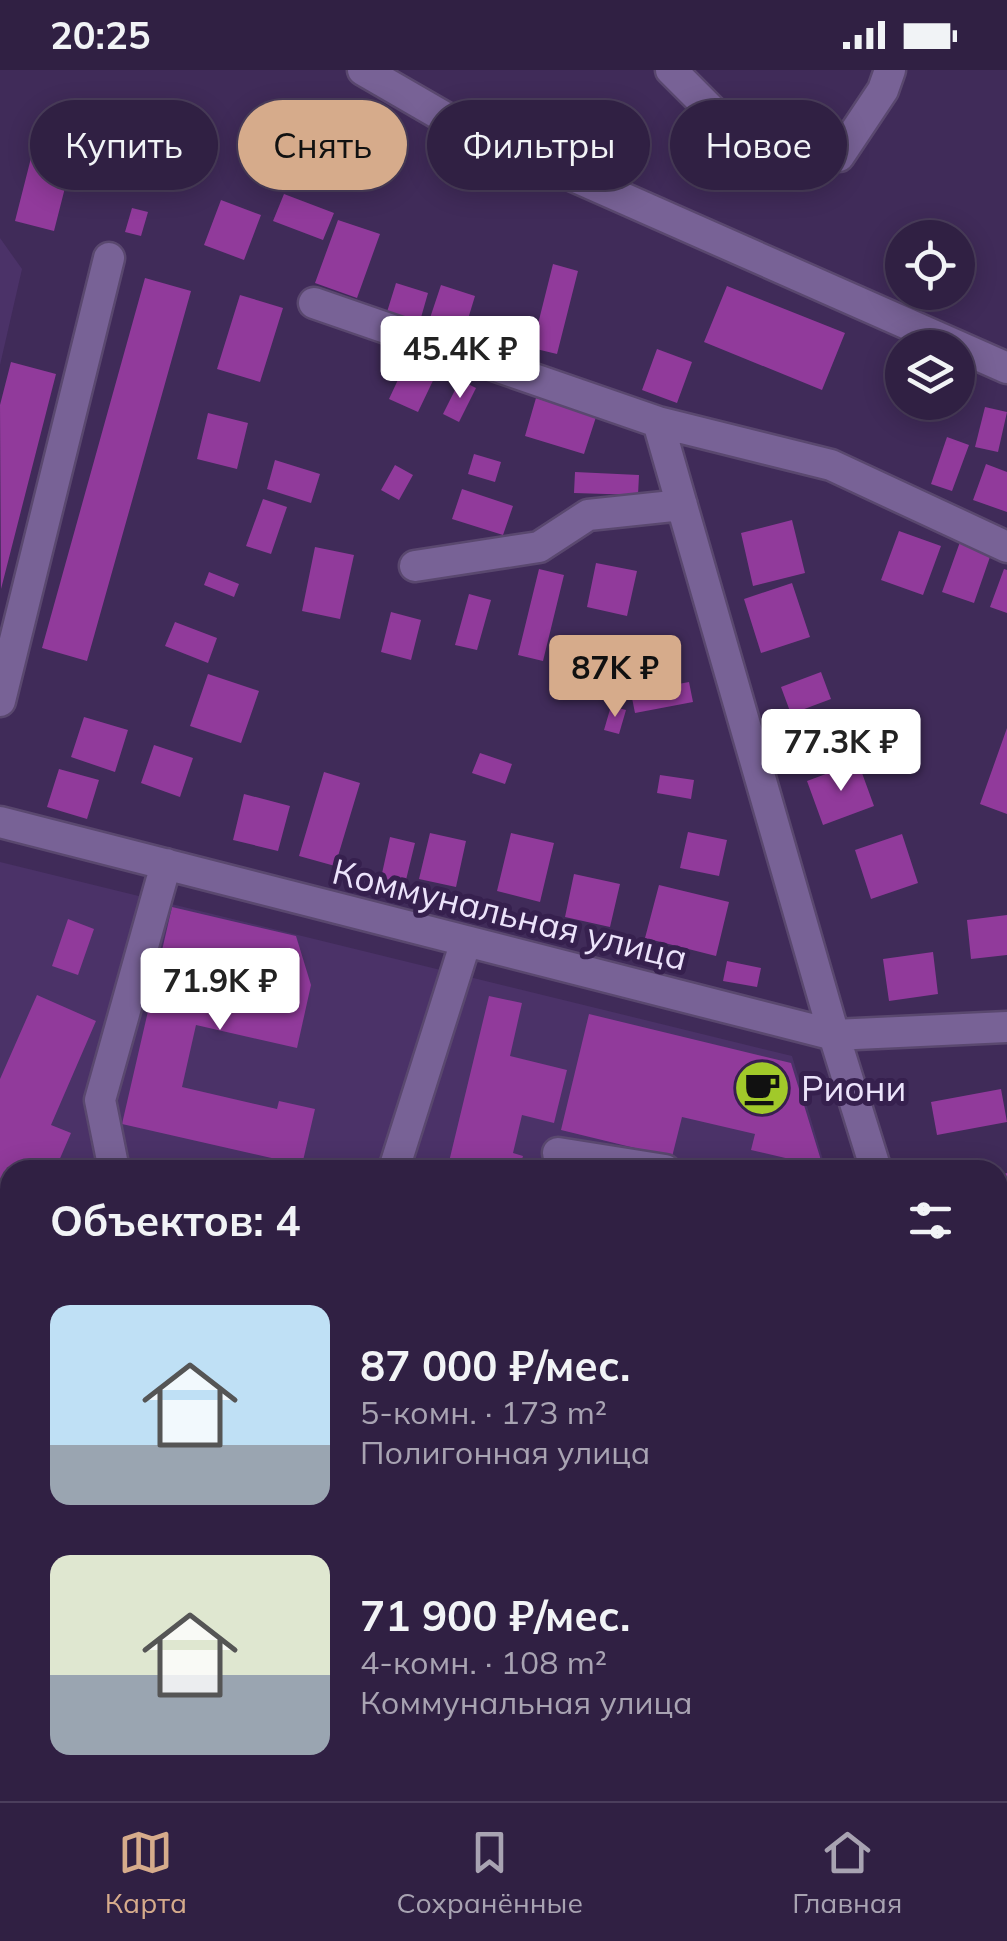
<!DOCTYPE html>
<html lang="ru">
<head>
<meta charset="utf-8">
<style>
  body { margin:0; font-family:Mulish,sans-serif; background:#3c2d4e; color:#f1f3f6; height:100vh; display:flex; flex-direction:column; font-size:38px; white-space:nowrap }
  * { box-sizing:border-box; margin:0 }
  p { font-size:32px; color:#a8a3b2 }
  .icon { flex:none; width:55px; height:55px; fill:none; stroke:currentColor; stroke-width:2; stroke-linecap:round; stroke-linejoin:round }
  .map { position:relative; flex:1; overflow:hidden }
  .side { position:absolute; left:0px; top:1090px; width:1008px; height:642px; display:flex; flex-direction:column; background:#302043; border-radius:30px 30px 0 0; box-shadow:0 5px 25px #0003,0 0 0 2px #4b3e5c }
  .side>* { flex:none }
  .top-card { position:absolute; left:30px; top:30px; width:948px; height:90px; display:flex; gap:20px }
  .tools { position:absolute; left:885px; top:150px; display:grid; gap:20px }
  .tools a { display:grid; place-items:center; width:90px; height:90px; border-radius:50%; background:#302043; box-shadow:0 5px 25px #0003,0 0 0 2px #4b3e5c; font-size:50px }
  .price { position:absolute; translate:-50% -85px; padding:0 22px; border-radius:10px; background:#fff; color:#222; font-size:32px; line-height:65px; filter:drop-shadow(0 2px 5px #0008) }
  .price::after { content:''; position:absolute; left:50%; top:60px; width:30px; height:22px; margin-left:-15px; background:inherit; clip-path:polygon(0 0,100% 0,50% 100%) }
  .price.current { background:#d6ab8b; color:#111 }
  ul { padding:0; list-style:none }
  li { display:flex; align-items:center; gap:30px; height:250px; padding:0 50px }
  li span { display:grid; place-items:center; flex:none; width:280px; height:200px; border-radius:20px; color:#555 }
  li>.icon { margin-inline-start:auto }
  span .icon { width:120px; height:120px; fill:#fffc; stroke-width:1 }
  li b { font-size:42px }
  h2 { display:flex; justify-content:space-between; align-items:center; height:120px; padding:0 50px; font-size:42px }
  .tag { padding:0 35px; border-radius:45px; background:#302043; box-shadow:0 5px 25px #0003,0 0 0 2px #4b3e5c; font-size:35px; line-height:90px }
  .tag.current { background:#d6ab8b; color:#111 }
  .status { display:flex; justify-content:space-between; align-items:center; height:70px; padding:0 50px; background:#302043; direction:ltr }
  .status svg { height:28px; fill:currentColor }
  .menu { display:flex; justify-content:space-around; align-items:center; height:140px; border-top:2px solid #4b3e5c; background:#302043; font-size:28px; color:#a8a3b2 }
  .menu a { display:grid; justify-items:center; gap:5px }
  .menu .current { color:#d6ab8b }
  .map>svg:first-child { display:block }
  .built { fill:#4b3268 }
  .building { fill:#913a9b }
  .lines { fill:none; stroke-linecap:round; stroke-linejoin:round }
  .minor-casing { stroke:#5a486f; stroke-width:35 }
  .minor { stroke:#786296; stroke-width:30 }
  .labels { text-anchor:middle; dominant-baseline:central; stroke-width:10; stroke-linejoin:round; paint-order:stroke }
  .street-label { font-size:35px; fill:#ece3fb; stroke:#36204e }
  .poi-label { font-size:35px; fill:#ece3fb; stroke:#36204e; text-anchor:start }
</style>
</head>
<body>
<div class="status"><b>20:25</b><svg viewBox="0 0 49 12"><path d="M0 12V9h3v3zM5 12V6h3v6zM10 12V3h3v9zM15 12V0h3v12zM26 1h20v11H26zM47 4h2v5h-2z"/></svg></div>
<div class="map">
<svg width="1007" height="1731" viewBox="0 0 1007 1731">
  <rect width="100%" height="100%" fill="#402b59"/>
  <!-- built -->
  <path class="built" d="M0 168 22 199 0 295Z
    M0 792 792 986 826 1100H10V1722H998V1673L1007 1705V1731H0Z"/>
  <!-- building -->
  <path class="building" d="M31 88 70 98 54 161 15 151Z
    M284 124 334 143 323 170 273 151Z
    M221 130 261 145 244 190 204 175Z
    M132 138 148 142 141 166 125 162Z
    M338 150 380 164 357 228 315 213Z
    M553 194 578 201 557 284 532 278Z
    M145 208 191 221 87 591 42 578Z
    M396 213 428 223 420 251 387 242Z
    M441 215 475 226 464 262 429 251Z
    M727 216 845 263 822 320 704 272Z
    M240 225 283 238 260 312 217 299Z
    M657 279 692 292 677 333 642 320Z
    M410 284 439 298 418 342 389 329Z
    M11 292 56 304 1 519 0 335Z
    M460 310 476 318 459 352 443 344Z
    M536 328 596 347 584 384 525 366Z
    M985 337 1007 342 998 382 975 377Z
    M208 343 248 353 237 399 197 389Z
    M947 367 969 375 952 421 931 414Z
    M474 384 501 392 495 412 468 404Z
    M275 390 320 404 311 433 267 419Z
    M986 394 1007 402V442L973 430Z
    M395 395 413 405 399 430 381 420Z
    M575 402 639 405 638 425 574 423Z
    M462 419 513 436 503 465 452 449Z
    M263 429 287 437 271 484 246 476Z
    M792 450 805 503 753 516 741 463Z
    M899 461 941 476 923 525 881 510Z
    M960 472 991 484 974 533 942 522Z
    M315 477 354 485 340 549 302 541Z
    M596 493 637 501 627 546 587 537Z
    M539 499 564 505 543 591 518 585Z
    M1004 499 1007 500V543L990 537Z
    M209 502 239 514 234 527 204 515Z
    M792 513 810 567 761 583 744 529Z
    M469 524 491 530 477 580 455 575Z
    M391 542 421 550 411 590 381 582Z
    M175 552 217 568 208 593 165 576Z
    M821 602 831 629 791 644 781 617Z
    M208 604 259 621 241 673 190 656Z
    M689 612 693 632 635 643 631 623Z
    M611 636 626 640 619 664 604 660Z
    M84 647 128 660 115 702 71 687Z
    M1007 658V744L980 734Z
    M154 675 193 688 180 727 141 713Z
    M480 683 512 694 505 714 472 703Z
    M858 692 874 736 823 755 807 711Z
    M59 699 99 710 87 749 47 737Z
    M324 702 360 713 335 796 299 786Z
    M660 705 694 710 691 729 657 723Z
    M244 724 290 736 278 781 233 770Z
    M688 762 727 770 719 806 680 798Z
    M430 763 466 771 456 817 419 809Z
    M511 763 554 773 540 832 497 821Z
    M902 764 918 813 871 829 855 780Z
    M390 767 415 773 405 814 381 808Z
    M574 804 620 814 610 857 565 847Z
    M659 815 729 832 716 886 645 868Z
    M172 837 296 866 311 915 297 978 196 955 182 1017 277 1039 279 1031 315 1039 302 1095 122 1054Z
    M1007 845V885L971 889 967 850Z
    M68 849 94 859 78 905 52 896Z
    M933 882 938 924 889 931 883 889Z
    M727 891 761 898 757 917 723 911Z
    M37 925 96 951 51 1055 71 1063 55 1100H10V1308L0 1331V1009Z
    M489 926 522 933 510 986 567 1000 554 1053 522 1045 513 1083 523 1086 519 1100H447Z
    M589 944 791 993 824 1100H792L794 1090 751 1080 755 1064 682 1047 672 1087 561 1060Z
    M1001 1019 1007 1052 937 1065 931 1032Z
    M1007 1103V1141L1001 1143 998 1131V1106Z
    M1007 1162V1195L998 1198V1165Z
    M998 1696 1007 1731H958L956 1722H998Z"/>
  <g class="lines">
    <!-- minor casing -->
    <g class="minor-casing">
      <path id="minor" d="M363 0 458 55 1007 298
        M671 0 718 47 782 81 839 86 883 20 890 0
        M314 233 658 352 831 395 1007 477
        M658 352 834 965 876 1100
        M415 496 539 477 588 445 682 435
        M0 631 109 188
        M0 752 834 965 1007 957
        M558 1083 665 1100
        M394 1099 466 871
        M114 1100 100 1030 166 794
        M998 1487 1007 1518
        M998 1603H1007
        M998 1652 1007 1649
        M860 1722 862 1731
        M126 1731 494 1722
        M650 1731 652 1722"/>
    </g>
    <!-- minor -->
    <use href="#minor" class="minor"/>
  </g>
  <!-- icons -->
  <defs>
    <g id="cafe-disc" transform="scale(2.875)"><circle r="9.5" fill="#a1c92a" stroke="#36204e"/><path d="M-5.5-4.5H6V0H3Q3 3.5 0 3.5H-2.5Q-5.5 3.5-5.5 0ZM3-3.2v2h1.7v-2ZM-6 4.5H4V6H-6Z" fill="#111"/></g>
  </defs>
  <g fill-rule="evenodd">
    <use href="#cafe-disc" x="762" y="1018"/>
  </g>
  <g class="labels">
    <!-- street labels -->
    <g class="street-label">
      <text transform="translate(510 844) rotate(14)">Коммунальная улица</text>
    </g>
    <!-- poi labels -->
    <g class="poi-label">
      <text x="801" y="1018">Риони</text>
    </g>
  </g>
</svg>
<div class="tools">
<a><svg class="icon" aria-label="locate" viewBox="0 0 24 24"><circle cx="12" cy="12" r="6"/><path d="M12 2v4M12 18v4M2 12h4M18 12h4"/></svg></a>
<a><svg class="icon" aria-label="layers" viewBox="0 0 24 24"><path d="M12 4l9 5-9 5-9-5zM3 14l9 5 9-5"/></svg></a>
</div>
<b class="price" style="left:460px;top:331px">45.4K ₽</b>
<b class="price current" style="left:615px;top:650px">87K ₽</b>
<b class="price" style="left:841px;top:724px">77.3K ₽</b>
<b class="price" style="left:220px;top:963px">71.9K ₽</b>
<div class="top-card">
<a class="tag">Купить</a>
<a class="tag current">Снять</a>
<a class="tag">Фильтры</a>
<a class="tag">Новое</a>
</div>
<section class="side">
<h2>Объектов: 4<svg class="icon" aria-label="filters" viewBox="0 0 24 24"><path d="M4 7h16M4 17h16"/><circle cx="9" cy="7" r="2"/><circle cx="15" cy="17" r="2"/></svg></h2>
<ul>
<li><span style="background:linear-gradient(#bfe0f5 70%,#9aa5b1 0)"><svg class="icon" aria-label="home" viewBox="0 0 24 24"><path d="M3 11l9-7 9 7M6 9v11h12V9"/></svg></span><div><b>87 000 ₽/мес.</b><p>5-комн. · 173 m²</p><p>Полигонная улица</p></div></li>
<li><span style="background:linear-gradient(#dfe7d0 60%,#9aa5b1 0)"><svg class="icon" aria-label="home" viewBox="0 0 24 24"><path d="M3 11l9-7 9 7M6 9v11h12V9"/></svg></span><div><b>71 900 ₽/мес.</b><p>4-комн. · 108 m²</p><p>Коммунальная улица</p></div></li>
</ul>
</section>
</div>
<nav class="menu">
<a class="current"><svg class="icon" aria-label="map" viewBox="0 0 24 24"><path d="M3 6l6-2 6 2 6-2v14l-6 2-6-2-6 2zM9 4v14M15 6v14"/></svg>Карта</a>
<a><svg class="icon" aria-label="saved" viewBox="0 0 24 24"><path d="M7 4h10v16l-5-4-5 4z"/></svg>Сохранённые</a>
<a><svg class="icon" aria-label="home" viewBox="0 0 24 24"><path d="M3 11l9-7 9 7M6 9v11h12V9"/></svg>Главная</a>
</nav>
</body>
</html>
